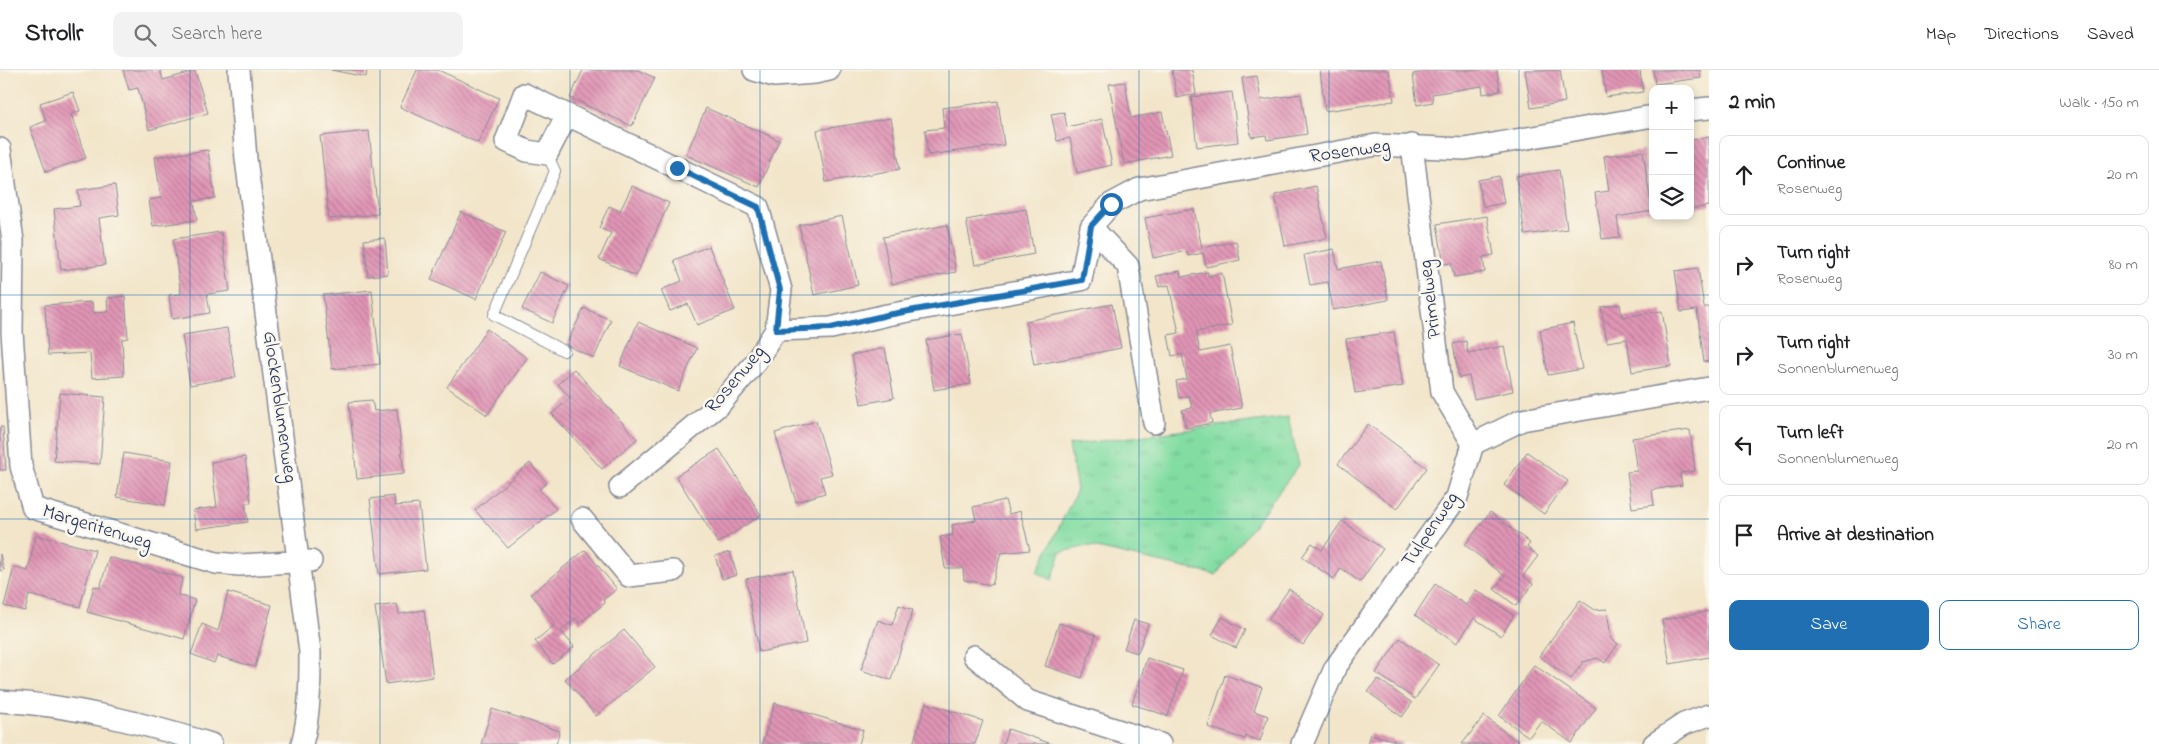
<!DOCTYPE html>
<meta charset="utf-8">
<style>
:root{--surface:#fff;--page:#f2f2f2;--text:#202124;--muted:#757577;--line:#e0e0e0;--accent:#1f6fb2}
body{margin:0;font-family:"Indie Flower",sans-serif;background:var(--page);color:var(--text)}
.controls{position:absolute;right:15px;top:15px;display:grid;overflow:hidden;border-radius:10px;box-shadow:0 2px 8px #0003}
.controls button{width:45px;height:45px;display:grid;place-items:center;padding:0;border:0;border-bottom:1px solid var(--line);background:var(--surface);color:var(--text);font:25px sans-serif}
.stop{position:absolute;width:15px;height:15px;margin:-11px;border:4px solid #1f6fb2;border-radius:50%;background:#fff}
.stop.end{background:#1f6fb2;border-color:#fff;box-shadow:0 1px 5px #0008}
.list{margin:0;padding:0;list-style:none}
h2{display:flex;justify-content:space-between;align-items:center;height:65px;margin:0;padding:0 20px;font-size:21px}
h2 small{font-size:16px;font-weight:400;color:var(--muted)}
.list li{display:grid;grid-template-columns:32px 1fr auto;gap:15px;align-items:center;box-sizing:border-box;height:80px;margin:0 10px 10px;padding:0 10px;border:1px solid var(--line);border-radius:10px}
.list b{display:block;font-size:19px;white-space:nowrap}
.list p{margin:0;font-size:16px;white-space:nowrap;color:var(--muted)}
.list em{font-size:16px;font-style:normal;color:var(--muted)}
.actions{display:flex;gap:10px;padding:15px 20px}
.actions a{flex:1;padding:11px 0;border:1px solid var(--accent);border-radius:10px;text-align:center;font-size:18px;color:var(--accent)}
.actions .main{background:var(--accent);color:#fff}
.icon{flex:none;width:28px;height:28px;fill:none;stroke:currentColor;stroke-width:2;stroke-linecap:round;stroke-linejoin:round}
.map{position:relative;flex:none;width:1709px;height:674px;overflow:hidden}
header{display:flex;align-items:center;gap:30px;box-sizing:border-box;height:70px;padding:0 25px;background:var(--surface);border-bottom:1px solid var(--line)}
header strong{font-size:24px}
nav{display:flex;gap:28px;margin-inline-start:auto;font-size:18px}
.search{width:350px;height:45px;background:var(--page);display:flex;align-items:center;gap:12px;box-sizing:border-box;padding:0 18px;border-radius:10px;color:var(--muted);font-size:19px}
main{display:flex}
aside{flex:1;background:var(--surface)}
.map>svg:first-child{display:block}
</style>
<header>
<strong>Strollr</strong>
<div class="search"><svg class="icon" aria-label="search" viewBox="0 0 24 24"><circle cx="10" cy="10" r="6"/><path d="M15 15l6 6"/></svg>Search here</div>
<nav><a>Map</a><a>Directions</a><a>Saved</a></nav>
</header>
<main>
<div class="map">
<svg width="1709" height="674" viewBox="0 0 1709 674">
<defs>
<pattern id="park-tufts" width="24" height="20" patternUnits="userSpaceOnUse" patternTransform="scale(1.25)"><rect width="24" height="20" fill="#83dda3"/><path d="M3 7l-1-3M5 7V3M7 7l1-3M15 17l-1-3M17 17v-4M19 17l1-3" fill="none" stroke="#71be8f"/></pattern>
<pattern id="building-back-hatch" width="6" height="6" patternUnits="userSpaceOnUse" patternTransform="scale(1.25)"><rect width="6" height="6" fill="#e195b5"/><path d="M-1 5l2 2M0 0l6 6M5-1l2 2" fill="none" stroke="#b67a96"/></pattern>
</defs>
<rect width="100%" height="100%" fill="#fbf7ec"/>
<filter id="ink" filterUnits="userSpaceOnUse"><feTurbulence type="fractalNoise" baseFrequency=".02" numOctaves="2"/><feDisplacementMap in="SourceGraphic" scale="10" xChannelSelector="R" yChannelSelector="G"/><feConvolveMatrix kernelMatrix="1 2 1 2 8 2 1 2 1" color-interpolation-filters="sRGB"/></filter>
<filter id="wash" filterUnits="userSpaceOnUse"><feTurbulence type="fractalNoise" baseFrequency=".0096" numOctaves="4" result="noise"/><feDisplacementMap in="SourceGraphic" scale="20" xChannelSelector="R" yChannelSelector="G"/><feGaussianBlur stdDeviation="1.12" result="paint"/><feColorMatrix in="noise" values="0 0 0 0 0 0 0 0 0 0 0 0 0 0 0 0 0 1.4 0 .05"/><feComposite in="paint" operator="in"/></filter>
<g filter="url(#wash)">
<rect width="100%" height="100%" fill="#f2e5c9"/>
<path fill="url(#park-tufts)" stroke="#4f8680" d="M1288,347L1299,395L1216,505L1088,476L1061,482L1052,510L1037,502L1077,420L1069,375Z"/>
<g id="blocks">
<path fill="url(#building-back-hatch)" d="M123,0H160L163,10L195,1L208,43L149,60L138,18L129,20Z
M331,0H367L366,7Z
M417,0H438L499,28L478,73L400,37Z
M583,0H638L655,8L632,56L570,28Z
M1172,0H1192L1196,24L1177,28Z
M1320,0H1389L1394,31L1325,41Z
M1420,0H1497L1500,21L1483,24L1482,16L1432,24L1433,32L1417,35L1413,4L1420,3Z
M1525,0H1560L1565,32L1531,38Z
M1602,0H1640L1643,22L1606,27Z
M1653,0H1700L1701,8L1655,14Z
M1257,6L1261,30L1301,24L1307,64L1267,70L1266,65L1251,67L1242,8Z
M1125,12L1131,48L1162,42L1171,85L1124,94L1109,14Z
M73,22L80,41L71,44L86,88L46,102L30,57L46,51L40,33Z
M1232,22L1238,72L1197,77L1191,27Z
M998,31L1004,75L928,85L925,60L944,58L942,38Z
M706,38L779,70L759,117L686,85Z
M1064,42L1067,57L1102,49L1112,95L1077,103L1070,68L1057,71L1051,44Z
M891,48L900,99L826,112L817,60Z
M369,61L378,144L329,149L320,66Z
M1709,67V136L1690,139V70Z
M208,80L215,128L194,131L197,150L153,156L149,130L161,128L155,87Z
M1643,81L1652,141L1617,147L1620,167L1602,169L1595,123L1609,121L1604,86Z
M1559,100L1567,159L1525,165L1516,106Z
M1499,106L1504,133L1483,137L1478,110Z
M115,115L119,145L99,148L105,195L61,200L54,139L80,136L78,120Z
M632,116L669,133L636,206L599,189L611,163L599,158L609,136L620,141Z
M1316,116L1327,168L1285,176L1275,125Z
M1026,139L1034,184L975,195L966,150Z
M1194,139L1202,178L1236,171L1240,190L1206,197L1203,183L1188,186L1187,181L1153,188L1145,148Z
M461,142L506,162L476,229L431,209Z
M842,146L858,215L814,225L799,155Z
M1487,146L1494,185L1483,187L1485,202L1454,207L1451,193L1444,194L1437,154Z
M947,155L956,202L892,214L883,167Z
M221,162L230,221L207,224L210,243L172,249L169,225L181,224L173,169Z
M385,168L388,204L368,206L364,170Z
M709,176L735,240L697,255L688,234L670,241L661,220L682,211L674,190Z
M1334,179L1338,199L1381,191L1388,230L1333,240L1328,212L1310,215L1304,185Z
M1698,198L1704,237H1709V291L1704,292L1697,240L1681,242L1675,201Z
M1180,201L1181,207L1208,202V206L1222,203L1232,255L1196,262L1200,282L1230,276L1242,338L1210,344L1212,353L1186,358L1182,340L1192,338L1189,326L1179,328L1176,311L1187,309L1182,284L1172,286L1168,265L1179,263L1169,215L1159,217L1156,206Z
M540,202L569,216L552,253L522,239Z
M372,220L380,294L332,299L323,225Z
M125,226L128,268L122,269L124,306L92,308L90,283L48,285L45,235L92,232L93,243L108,242L107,228Z
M1112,234L1121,278L1034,295L1026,251Z
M1620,234L1622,247L1662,241L1671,296L1632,302L1627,269L1607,272L1601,237Z
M584,238L611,250L594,288L566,275Z
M638,252L697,278L678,321L620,296Z
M1573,253L1582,299L1548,305L1540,260Z
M227,258L236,307L190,315L182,265Z
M487,259L527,288L487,345L447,317Z
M1394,262L1403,316L1355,323L1346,269Z
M962,264L971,314L934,320L926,270Z
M1466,271L1468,283L1504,276L1513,321L1474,329L1469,306L1459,308L1453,274Z
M885,278L894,328L861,334L852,285Z
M574,299L637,369L602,399L552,344L570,328L558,314Z
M60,323L105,327L100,394L54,391Z
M372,330L374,341L397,339L404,404L357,409L349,332Z
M816,351L832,404L820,407L825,423L796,432L775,363Z
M1368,354L1427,398L1397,439L1338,394Z
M0,357H3L6,400H0Z
M1690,360L1695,401L1680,403L1682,415L1652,420L1654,435L1632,438L1627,402L1637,401L1632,368Z
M719,379L761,445L718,473L676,406Z
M1527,382L1568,411L1544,444L1504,415Z
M124,383L172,391L165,435L117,427Z
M245,387L251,433H245L248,452L196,459L193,440L217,437L211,392Z
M530,393L547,413L539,419L556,439L508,478L475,440Z
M394,426L395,436L419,434L426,499L379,504L370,429Z
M1005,430L1009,444L1020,441L1030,480L1001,483L992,515L964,510L963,498H945L940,467L953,465L952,455L976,450L973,437Z
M1490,442L1530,473L1527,477L1538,486L1523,506L1533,514L1516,536L1494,519L1505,506L1465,475Z
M1342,451L1383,479L1360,512L1341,498L1334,509L1302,487L1312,473L1322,480Z
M36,465L95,480L80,537L29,525L25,541L4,536L14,497L28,501Z
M585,480L617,519L603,530L605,533L580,553L576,548L561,561L574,577L553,594L535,571L556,554L531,524Z
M730,482L737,505L722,509L715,486Z
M0,484L4,500L0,501Z
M109,487L183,508L178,525L195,530L184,569L87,542L94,516L100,518Z
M793,500L806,573L759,582L746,509Z
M1435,514L1466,535L1476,520L1514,545L1501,566L1474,548L1457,573L1415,545Z
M1289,519L1324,545L1303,575L1268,549Z
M228,522L272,535L255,597L217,586L214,593L191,584L202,554L218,561Z
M1580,530L1595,540L1607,539L1611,569L1618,574L1605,593L1598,588L1583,592L1571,609L1539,586Z
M397,534L399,544L424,540L433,607L386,614L375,537Z
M899,535L913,540L891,610L861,600L878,550L892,555Z
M1709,541V587L1670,594L1662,550Z
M1222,547L1245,560L1236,578L1212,565Z
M1134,550L1148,554L1138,583L1124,579Z
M1059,553L1096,565L1082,608L1045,596Z
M624,560L655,597L596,646L565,609Z
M1400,568L1439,595L1415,629L1376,603Z
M1147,588L1183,600L1168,646L1132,634Z
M1534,595L1596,638L1572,673L1541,651L1529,667L1499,646Z
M1225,605L1262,617L1254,641L1268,646L1260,671L1246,666L1245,669L1208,657Z
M1378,609L1412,633L1402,647L1368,622Z
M775,633L863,660L859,674H762Z
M926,633L983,651L975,674H913Z
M492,639L560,661L556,674H481Z
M1484,646L1521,674H1462Z
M1008,659L1052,674H1003Z
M1370,664L1403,673V674H1367Z"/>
</g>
</g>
<g filter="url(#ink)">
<use href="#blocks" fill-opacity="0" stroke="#868a94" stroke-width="1"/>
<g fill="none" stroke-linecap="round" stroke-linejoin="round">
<g stroke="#868a94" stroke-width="12">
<path id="lane" d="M547,84L555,101L494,245L564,281"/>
</g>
<g stroke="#868a94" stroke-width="24">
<path id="street" d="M239,0L246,89L310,582C310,614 310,644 302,674
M754,0L774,6L815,3L829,0
M1690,40L1709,38
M567,45L547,84L527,81L506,71L524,24L758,137L781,220L776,260
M1412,75L1442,322L1473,374
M0,79L13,171L12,262L21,396L33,438L216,493L240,495L311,491
M1091,157L1128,196L1154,353
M620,417L720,334L754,294L776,260L831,258L887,245L1081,210L1091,157L1111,134L1139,119L1376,75L1465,79L1653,46
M582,449L629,506L673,501
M974,586L1028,631L1160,674
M0,631C72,635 142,653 211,674
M1302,674L1335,598L1457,427L1473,374L1522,350L1709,318
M1654,674L1684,654L1709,645"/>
</g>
<use href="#lane" stroke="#fff" stroke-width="10"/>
<use href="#street" stroke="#fff" stroke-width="21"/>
</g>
</g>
<g fill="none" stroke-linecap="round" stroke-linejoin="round" filter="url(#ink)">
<path stroke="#1f6fb2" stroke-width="6" d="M677,98L758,137L780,220L776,260L831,258L887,245L1082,210L1091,156L1111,134"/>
</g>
<path fill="none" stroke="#1f6fb2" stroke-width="1" stroke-opacity="0.55" d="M190,0V674M380,0V674M570,0V674M760,0V674M949,0V674M1139,0V674M1329,0V674M1519,0V674M0,225H1709M0,449H1709"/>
<g text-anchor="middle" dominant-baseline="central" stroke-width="5" stroke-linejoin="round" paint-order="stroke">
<g font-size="20" fill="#1b2f5e" stroke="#fbf7ec">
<text transform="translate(1350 82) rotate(-8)">Rosenweg</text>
<text transform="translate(1431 229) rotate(-97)">Primelweg</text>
<text transform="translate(736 310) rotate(-50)">Rosenweg</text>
<text transform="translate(279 337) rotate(82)">Glockenblumenweg</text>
<text transform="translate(97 458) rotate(17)">Margeritenweg</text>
<text transform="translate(1431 460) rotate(-56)">Tulpenweg</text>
</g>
</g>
</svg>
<div class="controls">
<button>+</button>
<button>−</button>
<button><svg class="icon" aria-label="layers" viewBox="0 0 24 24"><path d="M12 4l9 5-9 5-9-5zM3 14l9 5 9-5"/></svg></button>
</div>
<div class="stop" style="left:1111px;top:134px"></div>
<div class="stop end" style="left:677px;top:98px"></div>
</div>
<aside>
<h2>2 min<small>Walk · 150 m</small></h2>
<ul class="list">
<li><svg class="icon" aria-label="ahead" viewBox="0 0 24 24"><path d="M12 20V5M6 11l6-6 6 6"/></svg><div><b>Continue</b><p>Rosenweg</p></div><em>20 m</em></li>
<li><svg class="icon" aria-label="right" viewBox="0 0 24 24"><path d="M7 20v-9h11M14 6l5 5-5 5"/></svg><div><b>Turn right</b><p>Rosenweg</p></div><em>80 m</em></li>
<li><svg class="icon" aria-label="right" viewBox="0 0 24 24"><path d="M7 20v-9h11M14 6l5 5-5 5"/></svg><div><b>Turn right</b><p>Sonnenblumenweg</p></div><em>30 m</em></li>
<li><svg class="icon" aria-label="left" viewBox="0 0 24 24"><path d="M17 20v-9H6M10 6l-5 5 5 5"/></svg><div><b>Turn left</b><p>Sonnenblumenweg</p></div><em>20 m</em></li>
<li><svg class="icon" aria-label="arrive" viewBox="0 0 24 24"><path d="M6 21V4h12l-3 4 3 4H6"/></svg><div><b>Arrive at destination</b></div></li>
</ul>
<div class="actions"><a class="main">Save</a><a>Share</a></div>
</aside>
</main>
